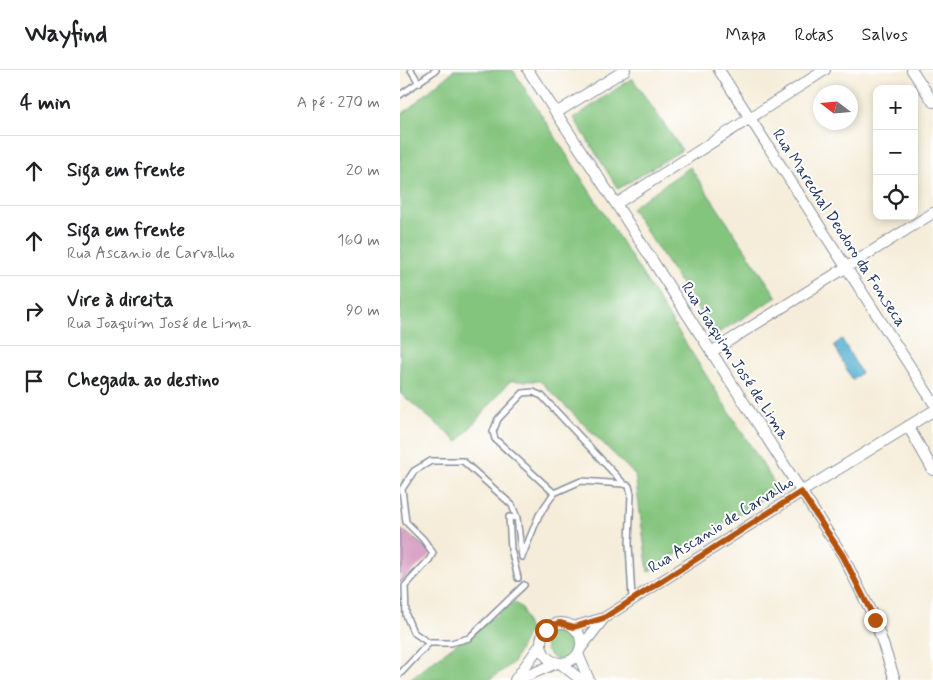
<!DOCTYPE html>
<html lang="pt">
<meta charset="utf-8">
<style>
:root{--surface:#fff;--page:#f6f6f6;--text:#202124;--muted:#757577;--line:#e0e0e0}
body{margin:0;font-family:Mynerve,sans-serif;background:var(--page);color:var(--text)}
.controls{position:absolute;right:15px;top:15px;display:grid;overflow:hidden;border-radius:10px;box-shadow:0 2px 8px #0003}
.controls button{width:45px;height:45px;display:grid;place-items:center;padding:0;border:0;border-bottom:1px solid var(--line);background:var(--surface);color:var(--text);font:25px sans-serif}
.compass{position:absolute;left:413px;top:15px;width:45px;height:45px;border-radius:50%;background:var(--surface);box-shadow:0 2px 8px #0003;rotate:286deg}
.stop{position:absolute;width:15px;height:15px;margin:-11px;border:4px solid #b45309;border-radius:50%;background:#fff}
.stop.end{background:#b45309;border-color:#fff;box-shadow:0 1px 5px #0008}
.list{margin:0;padding:0;list-style:none}
h2{display:flex;justify-content:space-between;align-items:center;height:65px;margin:0;padding:0 20px;font-size:21px}
h2 small{font-size:16px;font-weight:400;color:var(--muted)}
.list li{display:grid;grid-template-columns:32px 1fr auto;gap:15px;align-items:center;box-sizing:border-box;height:70px;padding:0 20px;border-top:1px solid var(--line)}
.list b{display:block;font-size:19px;white-space:nowrap}
.list p{margin:0;font-size:16px;white-space:nowrap;color:var(--muted)}
.list em{font-size:16px;font-style:normal;color:var(--muted)}
.icon{flex:none;width:28px;height:28px;fill:none;stroke:currentColor;stroke-width:2;stroke-linecap:round;stroke-linejoin:round}
.map{position:relative;flex:none;width:533px;height:610px;overflow:hidden}
header{display:flex;align-items:center;gap:30px;box-sizing:border-box;height:70px;padding:0 25px;background:var(--surface);border-bottom:1px solid var(--line)}
header strong{font-size:24px}
nav{display:flex;gap:28px;margin-inline-start:auto;font-size:18px}
main{display:flex}
aside{flex:1;background:var(--surface)}
.map>svg:first-child{display:block}
</style>
<header>
<strong>Wayfind</strong>
<nav><a>Mapa</a><a>Rotas</a><a>Salvos</a></nav>
</header>
<main>
<aside>
<h2>4 min<small>A pé · 270 m</small></h2>
<ul class="list">
<li><svg class="icon" aria-label="ahead" viewBox="0 0 24 24"><path d="M12 20V5M6 11l6-6 6 6"/></svg><div><b>Siga em frente</b></div><em>20 m</em></li>
<li><svg class="icon" aria-label="ahead" viewBox="0 0 24 24"><path d="M12 20V5M6 11l6-6 6 6"/></svg><div><b>Siga em frente</b><p>Rua Ascanio de Carvalho</p></div><em>160 m</em></li>
<li><svg class="icon" aria-label="right" viewBox="0 0 24 24"><path d="M7 20v-9h11M14 6l5 5-5 5"/></svg><div><b>Vire à direita</b><p>Rua Joaquim José de Lima</p></div><em>90 m</em></li>
<li><svg class="icon" aria-label="arrive" viewBox="0 0 24 24"><path d="M6 21V4h12l-3 4 3 4H6"/></svg><div><b>Chegada ao destino</b></div></li>
</ul>
</aside>
<div class="map">
<svg width="533" height="610" viewBox="0 0 533 610">
<rect width="100%" height="100%" fill="#fff"/>
<filter id="ink" filterUnits="userSpaceOnUse"><feTurbulence type="fractalNoise" baseFrequency=".02" numOctaves="2"/><feDisplacementMap in="SourceGraphic" scale="10" xChannelSelector="R" yChannelSelector="G"/><feConvolveMatrix kernelMatrix="1 2 1 2 8 2 1 2 1" color-interpolation-filters="sRGB"/></filter>
<filter id="wash" filterUnits="userSpaceOnUse"><feTurbulence type="fractalNoise" baseFrequency=".0096" numOctaves="4" result="noise"/><feDisplacementMap in="SourceGraphic" scale="20" xChannelSelector="R" yChannelSelector="G"/><feGaussianBlur stdDeviation="1.12" result="paint"/><feColorMatrix in="noise" values="0 0 0 0 0 0 0 0 0 0 0 0 0 0 0 0 0 1.4 0 .05"/><feComposite in="paint" operator="in"/></filter>
<g filter="url(#wash)">
<rect width="100%" height="100%" fill="#f5edd9"/>
<path fill="#84c57e" stroke="#507a6e" d="M54,0H113L378,419L248,502L235,405L140,311H110L58,372L0,323V46Z
M232,8L282,80L218,119L174,48Z
M290,97L377,227L315,265L231,138Z
M114,532L122,538L129,561L113,593L89,610H10L26,596Z
M145 574a16 16 0 1 1 32 0a16 16 0 1 1-32 0Z"/>
<path fill="#4fafce" stroke="#356f96" d="M442,269L461,303L452,310L434,275Z"/>
<g id="blocks">
<path fill="#daa4c6" d="M0,458L33,483L0,513Z"/>
</g>
</g>
<g filter="url(#ink)">
<use href="#blocks" fill-opacity="0" stroke="#888e9c" stroke-width="1"/>
<g fill="none" stroke-linecap="round" stroke-linejoin="round">
<g stroke="#888e9c" stroke-width="8">
<path id="service" d="M11,0L19,13
M0,25L36,0
M154,423L95,369L93,362L98,349L123,323L133,322L142,326L224,414
M117,448L109,447L111,479L118,508
M122,487L117,448L112,435L63,391H31L14,401L2,419L6,452L23,469L33,483L29,490L5,516L6,545L13,562L29,573H51L69,568L124,515
M122,487L139,445L154,423L181,411L224,414L229,416L231,424L229,474L232,529
M0,604L29,573"/>
</g>
<g stroke="#888e9c" stroke-width="12">
<path id="minor" d="M128,0L216,134L443,486L475,550L495,610
M319,0L533,332
M512,0L533,32
M156,43L225,0
M216,134L425,0
M311,282L533,143
M508,356L533,400
M141 573a20 20 0 1 1 40 0a20 20 0 1 1-40 0Z
M173,557L204,548L401,422L533,341
M180,579L204,548
M178,584L189,610
M160,593L181,610
M115,610L141,574
M117,610L157,593"/>
</g>
<use href="#service" stroke="#fff" stroke-width="5"/>
<use href="#minor" stroke="#fff" stroke-width="10"/>
</g>
</g>
<g fill="none" stroke-linecap="round" stroke-linejoin="round" filter="url(#ink)">
<path stroke="#b45309" stroke-width="6" d="M146,560L152,555L160,553L174,557L204,548L401,422L443,486L475,550"/>
</g>
<g text-anchor="middle" dominant-baseline="central" stroke-width="4" stroke-linejoin="round" paint-order="stroke">
<g font-size="16" fill="#1b2f5e" stroke="#fff">
<text transform="translate(439 158) rotate(57)">Rua Marechal Deodoro da Fonseca</text>
<text transform="translate(335 291) rotate(57)">Rua Joaquim José de Lima</text>
<text transform="translate(321 455) rotate(-32)">Rua Ascanio de Carvalho</text>
</g>
</g>
</svg>
<div class="controls">
<button>+</button>
<button>−</button>
<button><svg class="icon" aria-label="locate" viewBox="0 0 24 24"><circle cx="12" cy="12" r="6"/><path d="M12 2v4M12 18v4M2 12h4M18 12h4"/></svg></button>
</div>
<svg class="compass" viewBox="-18 -18 36 36"><path d="M0-13l5 13h-10z" fill="#e53935"/><path d="M0 13l5-13h-10z" fill="#757577"/></svg>
<div class="stop" style="left:146px;top:560px"></div>
<div class="stop end" style="left:475px;top:550px"></div>
</div>
</main>
